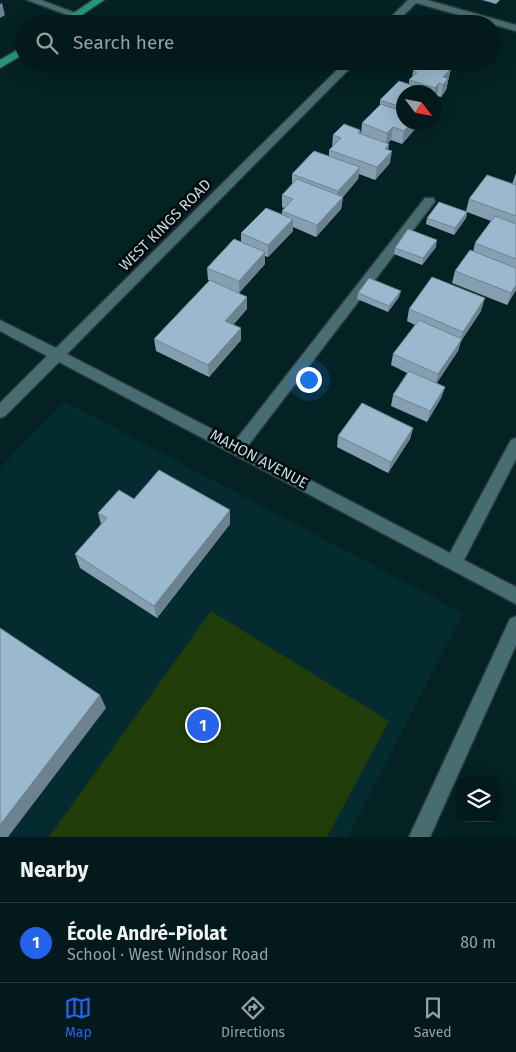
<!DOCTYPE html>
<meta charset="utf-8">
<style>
:root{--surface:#03191b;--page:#0d2224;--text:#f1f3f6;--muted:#97a0a3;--line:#24383a;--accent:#2563eb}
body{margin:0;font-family:"Fira Sans",sans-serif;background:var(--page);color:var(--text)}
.controls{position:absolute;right:15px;bottom:15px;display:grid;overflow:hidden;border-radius:10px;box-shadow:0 5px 20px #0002}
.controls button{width:45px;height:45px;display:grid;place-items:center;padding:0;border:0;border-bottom:1px solid var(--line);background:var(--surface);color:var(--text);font:25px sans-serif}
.compass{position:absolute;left:396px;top:85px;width:45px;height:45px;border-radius:50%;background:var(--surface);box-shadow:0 5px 20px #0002;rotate:122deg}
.you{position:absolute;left:308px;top:379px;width:18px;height:18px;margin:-12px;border:4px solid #fff;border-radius:50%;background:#1a73e8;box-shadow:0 0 0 8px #1a73e833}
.badge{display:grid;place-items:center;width:32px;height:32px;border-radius:50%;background:var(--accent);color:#fff;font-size:16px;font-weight:700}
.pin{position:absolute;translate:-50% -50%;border:2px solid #fff;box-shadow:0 1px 5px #0006}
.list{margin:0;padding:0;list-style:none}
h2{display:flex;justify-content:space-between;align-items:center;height:65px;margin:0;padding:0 20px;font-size:21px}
h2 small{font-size:16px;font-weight:400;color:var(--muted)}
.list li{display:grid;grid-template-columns:32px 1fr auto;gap:15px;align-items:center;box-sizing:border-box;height:80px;padding:0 20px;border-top:1px solid var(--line)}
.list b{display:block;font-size:19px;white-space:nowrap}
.list p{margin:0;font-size:16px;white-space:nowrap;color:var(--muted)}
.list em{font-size:16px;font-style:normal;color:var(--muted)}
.icon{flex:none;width:28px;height:28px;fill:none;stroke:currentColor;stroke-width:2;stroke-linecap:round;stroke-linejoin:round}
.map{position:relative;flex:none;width:516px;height:837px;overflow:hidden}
.search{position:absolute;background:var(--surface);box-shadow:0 5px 20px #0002;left:15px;right:15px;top:15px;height:55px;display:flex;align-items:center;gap:12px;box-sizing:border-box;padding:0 18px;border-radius:28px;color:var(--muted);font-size:19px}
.sheet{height:145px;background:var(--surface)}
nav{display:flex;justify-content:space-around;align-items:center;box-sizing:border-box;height:70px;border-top:1px solid var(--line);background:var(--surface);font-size:14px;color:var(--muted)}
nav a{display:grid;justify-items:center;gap:2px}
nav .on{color:var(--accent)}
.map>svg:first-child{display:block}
</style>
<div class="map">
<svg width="516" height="837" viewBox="0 0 516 837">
<rect width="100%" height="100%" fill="#042124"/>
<path fill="#042c30" d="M64,401L463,613L348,837H0V468Z"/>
<path fill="#203d0a" d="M211,611L389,721L327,837H49Z"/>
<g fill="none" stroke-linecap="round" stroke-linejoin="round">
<g stroke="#2b383a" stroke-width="3">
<path id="minor" d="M27,0H41L81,15L73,17Z
M408,0H427L516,25V31L416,3L395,24H384Z
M346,61H357L67,354L235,441L425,198H433L435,201L433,204L247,447L450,553L511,440L516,438V459L464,560L516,587V604L59,362L5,416L0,418V403L47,356L0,331V320L56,348Z
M516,616V645L430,837H409L510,619Z"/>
</g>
<g stroke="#2b383a" stroke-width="3">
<path id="major" d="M93,0H104L69,24H57Z
M24,46V54L0,68V60Z"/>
</g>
<use href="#minor" fill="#476d72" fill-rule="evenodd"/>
<use href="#major" fill="#279580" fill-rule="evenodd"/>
</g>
<path fill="#859fb1" d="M482,0H500L496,4Z
M420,61H457L451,68L446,90L441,97L437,96L434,99V92H404V122L415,129L402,144L391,140L387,143L390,163L375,180L359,174L358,179L343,197L341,209L316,237L293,227V231L268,257L265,256V264L239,293L247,309L233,325L241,328V340L209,377L156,351L154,339L210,281L208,280L207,268L241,242V233L282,214V211L284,208L282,207V195L292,185V174L329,156V150L332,148L333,135L360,130L361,134L362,123L380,105V100L409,84V80L412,78L413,71L419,64Z
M516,173V290L507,305L452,283L455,271L473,252L475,243L491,221L467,212L466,218L454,235L426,224L427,218L466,211L469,199L512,184Z
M436,247L422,265L394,254L395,248Z
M358,293L399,297L388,312L357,299Z
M409,309L481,311L461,341L458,351L436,383L445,387L441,398L427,422L391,406L393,395L407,373L391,365L393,354L415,325L407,321Z
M413,428L410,439L388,473L337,447L338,436Z
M134,499L230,510V524L157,618L80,568L75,554L101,524L98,513Z"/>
<path fill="#6c8290" d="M2,3L5,15L0,18V4Z
M448,61H457L444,75L446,63Z
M451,68L446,90L441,97L443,85V77Z
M439,83L437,96L434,99L435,88Z
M412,122H416L415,129L402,144L404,131Z
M393,127L391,140L386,145L387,133Z
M389,144L388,155L392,151L390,163L375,180L377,167L385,149Z
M360,167L358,179L343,197L341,209L316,237L317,225L337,203L338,191Z
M467,212L466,218L454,235L455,228Z
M293,219V231L268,257V245Z
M437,240L436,247L422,265L423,258Z
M265,252V264L239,293V281Z
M516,285V290L507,305L511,293Z
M401,291L399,297L388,312L389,306Z
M247,297V309L226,333L225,321Z
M485,298L481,311L461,341L458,351L435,386L438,374L460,341L463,332Z
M241,328V340L209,377L208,365Z
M445,387L441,398L427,422L430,411Z
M413,428L410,439L388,473L391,462Z
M230,510V524L157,618L154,606Z
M100,695L106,708L8,837H0V825Z"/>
<path fill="#9bb9ce" stroke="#6c8290" d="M447,16L472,24H439Z
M428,21L438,24H425Z
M422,61H431L451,68L443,77L448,78L443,85L439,83L435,88L409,80L417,72L413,71Z
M440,61H448L446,63Z
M399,81L424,89L421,92H404V108L380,100Z
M381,104L404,112V122H412L404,131L393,127L387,133L362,123Z
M344,124L360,130L358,133L389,144L385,149L392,151L377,167L329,150L341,138L333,135Z
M314,151L360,167L338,191L292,174Z
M487,175L516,185V216L469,199Z
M297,179L343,197L317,225L282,211L293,199L282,195Z
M439,202L467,212L455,228L427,218Z
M266,208L293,219L268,245L241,233Z
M495,216L516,224V259L475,243Z
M408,229L437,240L423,258L395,248Z
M234,239L265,252L239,281L207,268Z
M470,250L516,268V285L511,293L455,271Z
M432,277L485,298L463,332L409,309Z
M369,278L401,291L389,306L358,293Z
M210,280L247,297L225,321L241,328L208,365L154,339Z
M419,320L462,339L438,374L393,354Z
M409,371L445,387L430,411L393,395Z
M362,403L413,428L391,462L338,436Z
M159,470L230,510L154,606L75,554L107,518L98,513L119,490L134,499Z
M0,628L100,695L0,825Z"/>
<g text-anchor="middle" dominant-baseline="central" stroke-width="5" stroke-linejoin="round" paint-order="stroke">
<g font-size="15" fill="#c5d9db" stroke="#00090b">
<text transform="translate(165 225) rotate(-45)">WEST KINGS ROAD</text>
<text transform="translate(259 459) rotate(28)">MAHON AVENUE</text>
</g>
</g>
</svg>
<div class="controls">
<button><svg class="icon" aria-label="layers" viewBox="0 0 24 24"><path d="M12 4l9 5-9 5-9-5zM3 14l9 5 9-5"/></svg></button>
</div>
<svg class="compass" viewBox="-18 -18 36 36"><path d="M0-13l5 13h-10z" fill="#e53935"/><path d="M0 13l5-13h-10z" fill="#97a0a3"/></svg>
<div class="you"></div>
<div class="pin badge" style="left:203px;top:725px">1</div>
<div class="search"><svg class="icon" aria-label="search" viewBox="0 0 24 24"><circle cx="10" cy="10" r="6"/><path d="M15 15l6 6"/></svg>Search here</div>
</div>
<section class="sheet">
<h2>Nearby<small></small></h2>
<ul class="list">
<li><span class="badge">1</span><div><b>École André-Piolat</b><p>School · West Windsor Road</p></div><em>80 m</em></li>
</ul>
</section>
<nav>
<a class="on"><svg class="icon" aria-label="map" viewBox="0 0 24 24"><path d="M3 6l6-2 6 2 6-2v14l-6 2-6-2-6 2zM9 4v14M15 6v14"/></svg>Map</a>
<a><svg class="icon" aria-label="directions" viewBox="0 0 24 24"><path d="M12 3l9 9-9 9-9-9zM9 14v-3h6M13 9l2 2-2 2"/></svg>Directions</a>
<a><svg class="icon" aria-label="saved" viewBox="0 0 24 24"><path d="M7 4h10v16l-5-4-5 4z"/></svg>Saved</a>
</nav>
